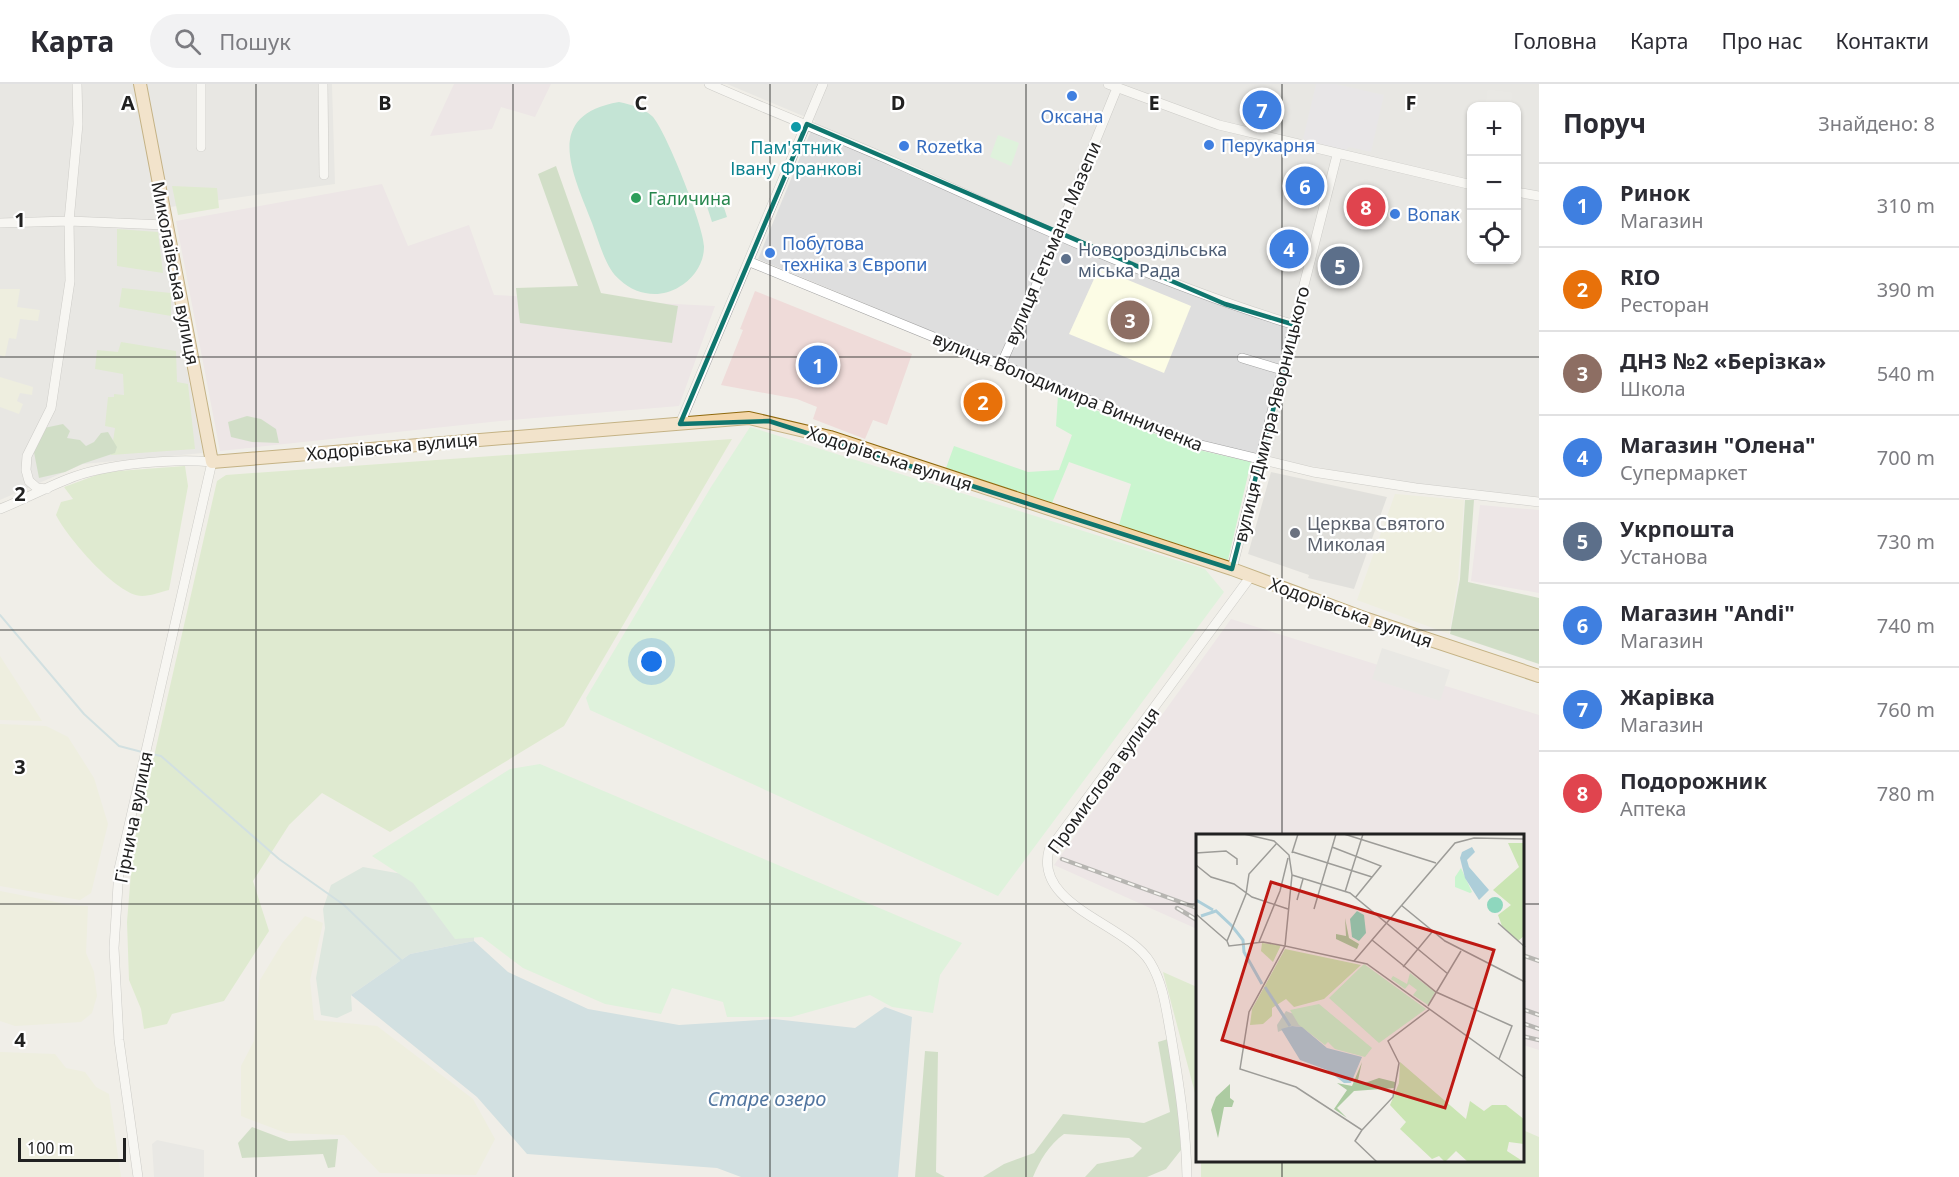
<!DOCTYPE html>
<html lang="uk">
<meta charset="utf-8">
<style>
:root{--surface:#fff;--page:#f2f2f3;--text:#2b2b33;--muted:#7c7c81;--line:#e1e1e2;--accent:#be1913}
body{margin:0;font-family:"Noto Sans",sans-serif;background:var(--page);color:var(--text)}
.controls{position:absolute;right:18px;top:18px;display:grid;overflow:hidden;border-radius:12px;box-shadow:0 2px 4px #0004}
.controls button{width:54px;height:54px;display:grid;place-items:center;padding:0;border:0;border-bottom:2px solid var(--line);background:var(--surface);color:var(--text);font:30px sans-serif}
.scale{position:absolute;left:18px;bottom:15px;width:108px;box-sizing:border-box;padding-left:6px;border:3px solid #212121;border-top:0;font-size:16px;line-height:21px;white-space:nowrap;color:#212121;-webkit-text-stroke:4px #fff;paint-order:stroke}
.you{position:absolute;left:652px;top:578px;width:21px;height:21px;margin:-15px;border:4px solid #fff;border-radius:50%;background:#1a73e8;box-shadow:0 0 0 9px #1a73e833}
.badge{display:grid;place-items:center;width:39px;height:39px;border-radius:50%;background:var(--accent);color:#fff;font-size:20px;font-weight:700}
.pin{position:absolute;translate:-50% -50%;border:3px solid #fff;box-shadow:0 2px 6px #0006}
.list{margin:0;padding:0;list-style:none}
h2{display:flex;justify-content:space-between;align-items:center;height:78px;margin:0;padding:0 24px;font-size:26px}
h2 small{font-size:20px;font-weight:400;color:var(--muted)}
.list li{display:grid;grid-template-columns:39px 1fr auto;gap:18px;align-items:center;box-sizing:border-box;height:84px;padding:0 24px;border-top:2px solid var(--line)}
.list b{display:block;font-size:22px;white-space:nowrap}
.list p{margin:0;font-size:20px;white-space:nowrap;color:var(--muted)}
.list em{font-size:20px;font-style:normal;color:var(--muted)}
.icon{flex:none;width:33px;height:33px;fill:none;stroke:currentColor;stroke-width:2;stroke-linecap:round;stroke-linejoin:round}
.map{position:relative;flex:none;width:1539px;height:1093px;overflow:hidden}
header{display:flex;align-items:center;gap:36px;box-sizing:border-box;height:84px;padding:0 30px;background:var(--surface);border-bottom:2px solid var(--line)}
header strong{font-size:28px}
nav{display:flex;gap:33px;margin-inline-start:auto;font-size:21px}
.search{width:420px;height:54px;background:var(--page);display:flex;align-items:center;gap:15px;box-sizing:border-box;padding:0 21px;border-radius:33px;color:var(--muted);font-size:22px}
main{display:flex}
aside{flex:1;background:var(--surface)}
.map>svg:first-child{display:block}
</style>
<header>
<strong>Карта</strong>
<div class="search"><svg class="icon" aria-label="search" viewBox="0 0 24 24"><circle cx="10" cy="10" r="6"/><path d="M15 15l6 6"/></svg>Пошук</div>
<nav><a>Головна</a><a>Карта</a><a>Про нас</a><a>Контакти</a></nav>
</header>
<main>
<div class="map">
<svg width="1539" height="1093" viewBox="0 0 1539 1093">
<rect width="100%" height="100%" fill="#f0eee8"/>
<path fill="#dedede" fill-rule="evenodd" d="M0,0H332L335,100L156,125L203,369L83,380L0,416Z
M727,0H1539V413L1416,401L1260,373L1194,356L758,175L815,37ZM1472,22H1516V176H1472Z"/>
<path fill="#efdbd9" d="M755,207L912,270L887,341L873,336L865,355L813,335L817,323L797,315L721,301L743,246L740,245Z"/>
<path fill="#e8dbe5" d="M454,0H551L535,33L501,23L492,45L430,52Z
M382,100L408,162L469,141L494,211L715,222L679,322L500,337L220,367L176,137Z
M1480,421L1539,426V509L1471,497Z
M1231,535L1539,631V966L1523,961L1522,751H1197V845L1054,781Z"/>
<path fill="#fcfce5" d="M1099,184L1191,222L1164,289L1069,250Z"/>
<path fill="#cfcfcf" d="M1271,388L1387,413L1354,505L1308,494L1309,491L1248,470Z"/>
<path fill="#eaedd5" d="M0,205H20L17,223L40,226L38,237L20,235L16,255L9,254L5,273L0,271Z
M0,293L33,303L32,311L20,309L17,317L23,320L19,330L0,323Z
M1395,410L1464,416L1458,495L1449,550L1357,516Z
M0,572L42,637L0,636Z
M0,640L46,642L68,653L94,694L108,740L91,809L80,816L0,802Z
M0,807L71,821L88,822L86,869L94,888L97,912L92,929L81,938L15,942L0,937Z
M305,832L323,839L310,896L314,936L377,942L473,1015L495,1055L476,1091L380,1089L344,1051L286,1049L241,1032V982L254,957L260,896L283,858Z
M0,968L55,970L66,984L85,988L96,1003L109,1010L121,1093H0Z"/>
<path fill="#cae5b3" d="M172,102L217,104L219,124L178,131Z
M117,145L158,148L163,189L117,182Z
M122,204L171,209V232L119,223Z
M121,258L176,267L177,298L188,300L195,365L111,371L115,344L105,342L108,313H114V310L124,311L123,290L95,285L97,266L118,268Z
M732,355L564,642L390,748L322,709L289,741L253,797L269,847L224,917L172,930L167,940L144,945L141,925L129,896L127,838L133,764L217,397L226,391Z
M185,382L188,402L169,506C161,508 150,512 142,512C117,512 66,452 56,431L61,418L73,415L64,403L105,388Z
M1163,888L1197,903V1017L1195,1009Z
M1523,1046L1539,1053V1093H1201V1077L1522,1076Z"/>
<path fill="#accba1" d="M556,82L601,209L678,222L672,259L520,239L516,204L578,202L538,90Z
M247,332L261,335L276,345L279,359L252,358L231,353L228,338Z
M63,340L70,347L67,354L80,356L86,362L94,358L101,349L108,348L117,363L115,369L82,380L65,388L39,394L31,353L44,344Z
M1465,416H1474L1468,498L1539,514V580L1450,550L1460,495Z
M1168,955L1179,1024L1181,1066L1166,1085L1147,1093H1085L1097,1080L1133,1073L1142,1064L1129,1054L1064,1050C1049,1061 1040,1076 1033,1093H983L1004,1080L1034,1069L1063,1030L1144,1039L1170,1028L1158,958Z
M925,967L938,968L936,1088L945,1093H915Z
M252,1043L289,1057L338,1055L335,1083L328,1084L323,1070L242,1074L238,1059Z"/>
<path fill="#c6ddd3" d="M363,783L419,793L474,852V857L410,870L351,911L352,927L337,934L321,931L316,894L325,844L323,825L331,801Z"/>
<path fill="#caf5cf" d="M998,51L1019,59L1011,82L990,73Z
M1058,311L1190,364L1251,378L1228,476L1119,441L1131,400L1069,378L1052,419L946,384L954,362L1028,388L1059,386L1072,351L1056,342Z
M750,343L1205,485L1224,508L998,812L590,626L586,614L711,403Z
M540,680L962,859L940,891L933,929L892,923L870,911L791,933H727L723,918L672,904L661,930L605,920L523,884L482,853L455,855L413,799L372,772L510,685Z"/>
<path fill="#8ed7be" d="M619,18C632,21 642,23 652,32C665,44 705,145 704,163C704,180 693,195 679,203C660,215 636,211 620,196C605,184 599,157 592,139C573,90 542,31 619,18Z
M719,108L727,133L712,138L704,113Z"/>
<path fill="#e1e1e1" d="M1488,6L1512,9L1510,22H1486Z
M1382,564L1450,586L1440,617L1372,595Z
M157,1056L204,1066V1093H154L152,1060Z"/>
<path fill="#dddce6" d="M1316,0H1336L1384,11L1371,68L1349,63L1345,67L1303,55Z"/>
<path fill="#adced9" d="M474,857L508,888L588,925L679,941L774,935L855,944L885,923L912,933L898,1093H741L717,1084L527,1070L477,1013L351,911L410,870Z"/>
<g fill="none" stroke-linecap="round" stroke-linejoin="round">
<path stroke="#adced9" stroke-width="2" d="M0,531L84,630L119,662L142,668
M147,669L161,672L279,775L344,821L401,876"/>
<g stroke="#a2a2a2" stroke-width="10">
<path id="minor" d="M201,0V63
M323,0L324,91
M709,0C770,27 832,51 894,78C1025,137 1157,199 1295,241
M1108,0L1219,41L1472,101
M1516,108L1539,112
M0,139L69,137L165,141
M750,178L1193,359L1313,388L1416,404L1539,418
M1242,274L1282,286
M1001,281L1043,186L1117,4
M680,340L823,0
M47,405L37,404L29,397L26,386L27,372L51,324L70,197L69,137L78,40L77,0
M0,425C23,416 45,404 68,395C104,380 174,374 212,378L119,785L114,864L119,956L138,1093
M1232,485L1337,71
M1187,1093C1186,1045 1179,999 1171,952C1166,926 1164,901 1150,878C1127,840 1034,822 1049,766L1251,492"/>
</g>
<g stroke="#8f690e" stroke-width="14">
<path id="major" d="M140,0L212,378L749,334L830,353L1232,485L1367,535L1539,592"/>
</g>
<use href="#minor" stroke="#fff" stroke-width="9"/>
<use href="#major" stroke="#f4d6a9" stroke-width="12"/>
<g stroke="#6f6f6f" stroke-width="4.5">
<path id="rail" d="M1062,775L1197,824
M1177,824L1197,836
M1522,871L1539,877
M1522,925L1539,931
M1522,939L1539,945
M1522,952L1539,956"/>
</g>
<use href="#rail" stroke="#fff" stroke-width="2" stroke-dasharray="7" stroke-linecap="butt"/>
</g>
<path d="M0 0H1539V1093H0ZM807,40L1225,220L1295,241L1232,485L769,337L680,340Z" fill="#f0eee8" fill-opacity=".55" fill-rule="evenodd"/>
<path fill="none" stroke="#0f766e" stroke-width="4.5" stroke-linejoin="round" d="M807,40L1225,220L1295,241L1232,485L769,337L680,340Z"/>
<path fill="none" stroke="#212121" stroke-width="1.5" stroke-opacity="0.55" d="M256,0V1093M513,0V1093M770,0V1093M1026,0V1093M1282,0V751M0,273H1539M0,546H1539M0,820H1197M1522,820H1539M1282,1076V1093"/>
<g fill="#3f7fe0" stroke="#fff" stroke-width="2">
<circle cx="1072" cy="12" r="6"/>
<circle cx="1209" cy="61" r="6"/>
<circle cx="904" cy="62" r="6"/>
<circle cx="1395" cy="130" r="6"/>
<circle cx="770" cy="169" r="6"/>
</g>
<circle fill="#0f9aa8" stroke="#fff" stroke-width="2" cx="796" cy="43" r="6"/>
<circle fill="#2e9e5b" stroke="#fff" stroke-width="2" cx="636" cy="114" r="6"/>
<circle fill="#5c6f8a" stroke="#fff" stroke-width="2" cx="1066" cy="175" r="6"/>
<circle fill="#6b7280" stroke="#fff" stroke-width="2" cx="1295" cy="449" r="6"/>
<g text-anchor="middle" dominant-baseline="central" stroke-width="4.5" stroke-linejoin="round" paint-order="stroke">
<g font-size="18" fill="#366cbe" stroke="#fff" text-anchor="start">
<text x="1072" y="32" text-anchor="middle">Оксана</text>
<text x="1221" y="61">Перукарня</text>
<text x="916" y="62">Rozetka</text>
<text x="1407" y="130">Вопак</text>
<text x="782" y="159">Побутова<tspan x="782" dy="21">техніка з Європи</tspan></text>
</g>
<g font-size="18" fill="#0d838f" stroke="#fff">
<text x="796" y="63">Пам'ятник<tspan x="796" dy="21">Івану Франкові</tspan></text>
</g>
<g font-size="18" fill="#27864d" stroke="#fff" text-anchor="start">
<text x="648" y="114">Галичина</text>
</g>
<g font-size="18" fill="#212121" stroke="#fff">
<text transform="translate(1052 159) rotate(-67)">вулиця Гетьмана Мазепи</text>
<text transform="translate(176 189) rotate(79)">Миколаївська вулиця</text>
<text transform="translate(1068 307) rotate(22)">вулиця Володимира Винниченка</text>
<text transform="translate(1271 330) rotate(-76)">вулиця Дмитра Яворницького</text>
<text transform="translate(392 362) rotate(-5)">Ходорівська вулиця</text>
<text transform="translate(890 374) rotate(18)">Ходорівська вулиця</text>
<text transform="translate(1351 528) rotate(20)">Ходорівська вулиця</text>
<text transform="translate(1103 696) rotate(-54)">Промислова вулиця</text>
<text transform="translate(133 733) rotate(-79)">Гірнича вулиця</text>
</g>
<g font-size="18" fill="#4e5e75" stroke="#fff" text-anchor="start">
<text x="1078" y="165">Новороздільська<tspan x="1078" dy="21">міська Рада</tspan></text>
</g>
<g font-size="18" fill="#5b616d" stroke="#fff" text-anchor="start">
<text x="1307" y="439">Церква Святого<tspan x="1307" dy="21">Миколая</tspan></text>
</g>
<g font-size="20" font-style="italic" fill="#5276a0" stroke="#fff">
<text x="767" y="1014">Старе озеро</text>
</g>
</g>
<g transform="translate(1196 750)">
<rect width="328" height="328" fill="#f0eee8"/>
<path d="M312,9H328L329,101L322,107L306,92L302,81L315,71L297,56L323,33ZM66,109L85,111L77,128L65,117ZM89,115L165,131L128,165L98,173L90,165L76,174V182L67,190L54,191L56,175ZM204,228L270,285L274,267L288,277L296,271H310L329,286L328,310L313,308L311,317L328,328H272L260,317L249,328L243,322L236,325L204,295L210,288L194,271L203,249Z" fill="#cae5b3"/>
<path d="M149,84L153,104L163,110L161,115L140,105V100L150,102ZM166,228L162,246L166,250L183,244L199,248V254L158,257L141,274L151,284L138,275L151,256L141,249L156,252ZM34,250V264L38,267L36,273H28L22,304L15,276L20,263Z" fill="#accba1"/>
<path d="M90,177L100,181L106,193L96,192L82,198L81,191Z" fill="#c6ddd3"/>
<path d="M265,34L276,58L274,59L259,53V43ZM168,130L230,175L183,209L133,164ZM214,139L239,158L232,171L217,161L221,156L213,150L209,155L195,145L197,142L211,150ZM123,170L176,214L169,223L139,215L132,208L129,211L103,191L94,176Z" fill="#caf5cf"/>
<path d="M291 71a8 8 0 1 1 16 0a8 8 0 1 1-16 0ZM161,77L168,81L170,99L163,107L156,103L154,85Z" fill="#8ed7be"/>
<path d="M276,13L279,18L271,26L273,33L293,56L283,66L269,44L264,24L266,18ZM96,192L106,193L131,214L166,223L155,249H148L131,236L104,226L85,195Z" fill="#adced9"/>
<path fill="none" stroke="#adced9" stroke-width="3" d="M0,66L17,76M5,82L20,77L36,92L47,106L48,118L66,150M69,153L94,192"/>
<path fill="none" stroke="#9d9c98" stroke-width="1.5" d="M48,0L78,7L93,21L96,41L89,112L171,130L329,244M148,0L240,29M81,9L53,40L50,60L31,107L33,112L67,108L89,112L53,178L44,235L100,253L166,296L159,307L181,328M136,13L185,32L159,64M97,18L176,43M0,19L30,17L41,25V31M96,19L102,0M0,31L15,43L38,50L56,63L92,75M96,41L154,59L252,140M149,58L167,0M101,66L107,45M205,71L249,107L329,148M118,75L140,0M0,80L31,107M302,89L329,113M176,106L240,158L316,192L303,225M63,108L84,57L92,24M158,127L259,9L278,4L329,5M207,133L236,98M232,172L265,117M166,296L197,263L203,229L192,207L234,175"/>
<path fill="#be1913" fill-opacity="0.15" stroke="#be1913" stroke-width="3" d="M75,48L298,116L249,274L26,206Z"/>
<rect width="328" height="328" fill="none" stroke="#212121" stroke-width="3"/>
</g>
<g font-size="20" text-anchor="middle" font-weight="bold" fill="#212121" stroke="#fff" stroke-width="4.5" stroke-linejoin="round" paint-order="stroke">
<text x="128" y="26">A</text>
<text x="385" y="26">B</text>
<text x="641" y="26">C</text>
<text x="898" y="26">D</text>
<text x="1154" y="26">E</text>
<text x="1411" y="26">F</text>
<text x="20" y="143">1</text>
<text x="20" y="417">2</text>
<text x="20" y="690">3</text>
<text x="20" y="963">4</text>
</g>
</svg>
<div class="controls">
<button>+</button>
<button>−</button>
<button><svg class="icon" aria-label="locate" viewBox="0 0 24 24"><circle cx="12" cy="12" r="6"/><path d="M12 2v4M12 18v4M2 12h4M18 12h4"/></svg></button>
</div>
<div class="scale">100 m</div>
<div class="you"></div>
<div class="pin badge" style="left:818px;top:281px;background:#3f7fe0">1</div>
<div class="pin badge" style="left:983px;top:318px;background:#e8710a">2</div>
<div class="pin badge" style="left:1130px;top:236px;background:#8d6e63">3</div>
<div class="pin badge" style="left:1289px;top:165px;background:#3f7fe0">4</div>
<div class="pin badge" style="left:1340px;top:182px;background:#5c6f8a">5</div>
<div class="pin badge" style="left:1305px;top:102px;background:#3f7fe0">6</div>
<div class="pin badge" style="left:1262px;top:26px;background:#3f7fe0">7</div>
<div class="pin badge" style="left:1366px;top:123px;background:#e0444e">8</div>
</div>
<aside>
<h2>Поруч<small>Знайдено: 8</small></h2>
<ul class="list">
<li><span class="badge" style="background:#3f7fe0">1</span><div><b>Ринок</b><p>Магазин</p></div><em>310 m</em></li>
<li><span class="badge" style="background:#e8710a">2</span><div><b>RIO</b><p>Ресторан</p></div><em>390 m</em></li>
<li><span class="badge" style="background:#8d6e63">3</span><div><b>ДНЗ №2 «Берізка»</b><p>Школа</p></div><em>540 m</em></li>
<li><span class="badge" style="background:#3f7fe0">4</span><div><b>Магазин &quot;Олена&quot;</b><p>Супермаркет</p></div><em>700 m</em></li>
<li><span class="badge" style="background:#5c6f8a">5</span><div><b>Укрпошта</b><p>Установа</p></div><em>730 m</em></li>
<li><span class="badge" style="background:#3f7fe0">6</span><div><b>Магазин &quot;Andi&quot;</b><p>Магазин</p></div><em>740 m</em></li>
<li><span class="badge" style="background:#3f7fe0">7</span><div><b>Жарівка</b><p>Магазин</p></div><em>760 m</em></li>
<li><span class="badge" style="background:#e0444e">8</span><div><b>Подорожник</b><p>Аптека</p></div><em>780 m</em></li>
</ul>
</aside>
</main>
